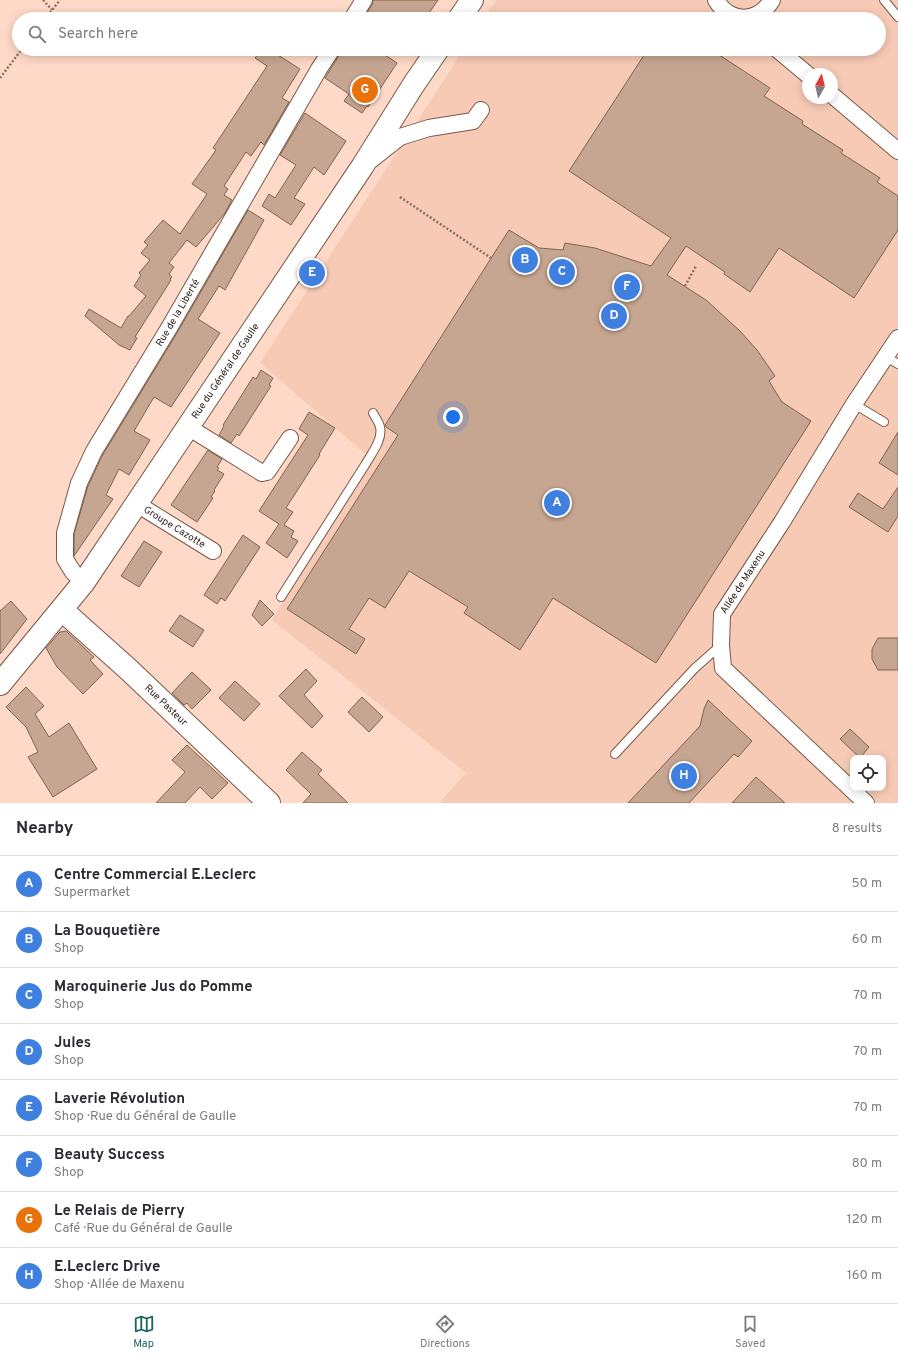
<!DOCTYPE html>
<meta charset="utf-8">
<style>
:root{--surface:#fff;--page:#f7f7f7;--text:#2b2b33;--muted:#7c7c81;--line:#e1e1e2;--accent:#1b665e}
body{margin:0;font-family:Overpass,sans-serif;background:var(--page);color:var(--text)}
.controls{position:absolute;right:12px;bottom:12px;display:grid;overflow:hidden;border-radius:8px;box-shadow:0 2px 10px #0003}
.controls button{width:36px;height:36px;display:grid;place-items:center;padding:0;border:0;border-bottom:1px solid var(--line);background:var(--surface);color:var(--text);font:20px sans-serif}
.compass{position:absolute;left:802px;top:68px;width:36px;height:36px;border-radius:50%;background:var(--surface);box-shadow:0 2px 10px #0003;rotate:8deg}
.you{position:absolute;left:453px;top:417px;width:14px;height:14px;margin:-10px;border:3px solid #fff;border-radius:50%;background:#1a73e8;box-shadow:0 0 0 6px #1a73e833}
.badge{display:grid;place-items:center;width:26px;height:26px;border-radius:50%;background:var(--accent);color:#fff;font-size:13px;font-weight:700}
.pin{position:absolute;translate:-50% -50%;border:2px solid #fff;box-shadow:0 1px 4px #0006}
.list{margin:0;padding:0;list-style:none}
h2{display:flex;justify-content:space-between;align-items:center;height:52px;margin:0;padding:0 16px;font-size:17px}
h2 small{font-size:13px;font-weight:400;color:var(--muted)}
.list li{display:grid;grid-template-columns:26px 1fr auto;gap:12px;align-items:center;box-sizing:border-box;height:56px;padding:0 16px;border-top:1px solid var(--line)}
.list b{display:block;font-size:15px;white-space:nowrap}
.list p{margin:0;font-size:13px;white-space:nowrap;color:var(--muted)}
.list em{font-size:13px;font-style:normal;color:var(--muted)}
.icon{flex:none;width:22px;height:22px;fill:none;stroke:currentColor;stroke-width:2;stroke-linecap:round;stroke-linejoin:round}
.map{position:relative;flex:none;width:898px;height:803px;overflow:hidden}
.search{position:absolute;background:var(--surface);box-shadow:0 2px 10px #0003;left:12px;right:12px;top:12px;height:44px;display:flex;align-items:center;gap:10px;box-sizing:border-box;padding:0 14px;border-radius:22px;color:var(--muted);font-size:15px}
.sheet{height:500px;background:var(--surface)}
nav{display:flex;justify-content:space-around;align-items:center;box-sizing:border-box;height:56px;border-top:1px solid var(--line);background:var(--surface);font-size:11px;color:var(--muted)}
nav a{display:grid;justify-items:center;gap:2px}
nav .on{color:var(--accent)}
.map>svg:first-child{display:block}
</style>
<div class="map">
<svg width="898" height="803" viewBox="0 0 898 803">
<rect width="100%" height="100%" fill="#ffd9c7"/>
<path fill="#f7cab6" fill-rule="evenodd" d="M496,0H898V803H439L466,773L272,620L370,458L260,363L464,49H879V19H483ZM808,74H832V98H808ZM853,758H883V788H853Z"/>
<path fill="#c6a690" stroke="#80634f" d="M373,0H438L425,19H363L372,5Z
M262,49H282L278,55L300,69L282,98L289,102L264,145L261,142L251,156L246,152L224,186L228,189L224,195L232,200L225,213L196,247L187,240L169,263L174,267L169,274L172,277L170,279L171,280L135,337L137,338L130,350L119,345L85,316L89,309L121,328L128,316H129L146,296L134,286L141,275L139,273L150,260L141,253L148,245L144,242L163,220L180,234L207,194L192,184L216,150L213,148L267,66L255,58Z
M341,49H376L397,63L368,107L367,106L362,113L344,101L349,94L325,78L340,54Z
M648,49H710L770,88L764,96L803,121L802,124L843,150L841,153L880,178L877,182L898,196V230L854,298L779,248L750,292L724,274L725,272L686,246L667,275L706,300L740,331L757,350L775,376L769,381L782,402L811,421L656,663L553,598L520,650L464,613L468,607L409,571L385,608L369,598L349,629L365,639L356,654L287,609L398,435L386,427L385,425L509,230L539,248L563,250L565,243L595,248L651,266L671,238L569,171Z
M305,113L346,141L324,175L314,167L294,198L305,204L291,225L262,206L269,194L275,198L296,165L280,155Z
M248,210L264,220L225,290L219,286L198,319L220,333L171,407L154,397L134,431L150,440L129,475L119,469L106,495L113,499L74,556V534L88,486L102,456L177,333Z
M261,370L273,378L269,385L271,386L239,436L237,434L231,443L219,435L224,426L223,425L253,377L256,379Z
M309,412L335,428L319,454L320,455L286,508L293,512L284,525L294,531L291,537L298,541L287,558L266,543L279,524L259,511L308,435L299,429Z
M898,432V475L879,463Z
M208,450L222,459L217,467L219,468L217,470L224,474L214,490L215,491L211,497L213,498L197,522L171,505Z
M898,487V516L888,532L849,507L858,493L883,509Z
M243,535L260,547L225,601L221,598L217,604L204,595Z
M144,541L162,552L139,587L121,576Z
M260,600L274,614L262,626L252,615Z
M11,601L27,619L0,654V611Z
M180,615L204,630L193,647L169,631Z
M66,631L94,657L90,660L103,674L83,694L57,667L46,648L60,632Z
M878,638H898V670H878L872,659V649Z
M306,669L317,681L304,695L323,716L312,728L279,696Z
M192,672L211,690L192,709L187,703L184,705L172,693Z
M235,681L260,704L244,721L219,698Z
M26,687L44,706L35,714L49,737L69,723L97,769L53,797L28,757L38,752L26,727L6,707Z
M362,697L383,717L369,732L348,712Z
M708,700L752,741L738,757L734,754L689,803H628L700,726L704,709Z
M850,729L869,747L860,758L840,739Z
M187,745L228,783L212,799L200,787L185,803H156L185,772L172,760Z
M302,752L322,770L318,774L348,803H303L311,794L286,770Z
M756,777L785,803H732Z"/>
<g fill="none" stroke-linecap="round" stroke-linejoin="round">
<g stroke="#785849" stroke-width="10">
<path id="lane" d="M884,0L898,17
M886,357L898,364
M854,404L884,422
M281,597L365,465C371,454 383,440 380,427C379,422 375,417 373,413
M615,754L695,668L721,645"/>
</g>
<g stroke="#785849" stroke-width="18">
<g id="street">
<path d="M716,0C730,24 758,23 772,0"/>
<path d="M352,19L364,0"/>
<path d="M777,49L808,75"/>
<path d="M832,95L898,151"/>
<path d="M371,160L400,137L429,128L473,121L481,110"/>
<path d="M188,427L262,473L267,472L290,438"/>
<path id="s1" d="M137,504L213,551"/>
<path id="s2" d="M84,582L73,572L65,559V533L79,483L94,451L169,328L319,69L332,49"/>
<path id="s3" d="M866,803L723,668L721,645L722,614L782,522L854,404L898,338"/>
</g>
</g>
<g stroke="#785849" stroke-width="24">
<g id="secondary">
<path d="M459,19L472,0"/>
<path id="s4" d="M62,610L128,669L269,803"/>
<path id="s5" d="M0,684L84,582L362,167L414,84L438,49"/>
</g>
</g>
<path stroke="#897165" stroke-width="2.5" stroke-dasharray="2 2" stroke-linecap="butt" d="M43,0L52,10
M45,19L60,0
M0,78L22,49
M400,197L491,258
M685,286L696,266"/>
<use href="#lane" stroke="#fff" stroke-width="8"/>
<use href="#street" stroke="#fff" stroke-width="16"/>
<use href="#secondary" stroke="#fff" stroke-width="22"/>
</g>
<g text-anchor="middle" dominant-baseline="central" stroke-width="4" stroke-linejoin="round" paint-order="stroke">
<g font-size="10" fill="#281b14" stroke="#fbece4">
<text stroke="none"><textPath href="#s2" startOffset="305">Rue de la Liberté</textPath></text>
<text stroke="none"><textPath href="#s5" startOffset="386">Rue du Général de Gaulle</textPath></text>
<text stroke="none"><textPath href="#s1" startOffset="44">Groupe Cazotte</textPath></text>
<text stroke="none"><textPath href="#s3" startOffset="289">Allée de Maxenu</textPath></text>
<text stroke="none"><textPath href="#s4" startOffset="141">Rue Pasteur</textPath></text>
</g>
</g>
</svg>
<div class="controls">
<button><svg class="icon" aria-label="locate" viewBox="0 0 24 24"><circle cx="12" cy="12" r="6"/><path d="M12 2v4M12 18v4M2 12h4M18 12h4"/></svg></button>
</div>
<svg class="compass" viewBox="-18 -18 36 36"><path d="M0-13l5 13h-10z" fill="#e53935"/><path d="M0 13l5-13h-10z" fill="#7c7c81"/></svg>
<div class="you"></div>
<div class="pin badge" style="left:557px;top:503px;background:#3f7fe0">A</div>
<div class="pin badge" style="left:525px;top:260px;background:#3f7fe0">B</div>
<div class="pin badge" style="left:562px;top:272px;background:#3f7fe0">C</div>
<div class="pin badge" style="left:614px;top:316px;background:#3f7fe0">D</div>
<div class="pin badge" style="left:312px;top:273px;background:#3f7fe0">E</div>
<div class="pin badge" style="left:627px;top:287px;background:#3f7fe0">F</div>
<div class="pin badge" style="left:365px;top:90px;background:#e8710a">G</div>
<div class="pin badge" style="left:684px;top:776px;background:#3f7fe0">H</div>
<div class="search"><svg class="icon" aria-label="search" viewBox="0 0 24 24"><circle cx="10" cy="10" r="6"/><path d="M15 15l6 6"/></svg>Search here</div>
</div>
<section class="sheet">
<h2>Nearby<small>8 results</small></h2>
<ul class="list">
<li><span class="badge" style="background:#3f7fe0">A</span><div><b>Centre Commercial E.Leclerc</b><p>Supermarket</p></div><em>50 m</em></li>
<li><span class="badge" style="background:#3f7fe0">B</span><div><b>La Bouquetière</b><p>Shop</p></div><em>60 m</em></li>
<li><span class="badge" style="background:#3f7fe0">C</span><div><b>Maroquinerie Jus do Pomme</b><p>Shop</p></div><em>70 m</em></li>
<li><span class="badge" style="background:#3f7fe0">D</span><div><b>Jules</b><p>Shop</p></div><em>70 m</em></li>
<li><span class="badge" style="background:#3f7fe0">E</span><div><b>Laverie Révolution</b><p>Shop · Rue du Général de Gaulle</p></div><em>70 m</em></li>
<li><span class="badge" style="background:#3f7fe0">F</span><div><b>Beauty Success</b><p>Shop</p></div><em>80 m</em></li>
<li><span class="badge" style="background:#e8710a">G</span><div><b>Le Relais de Pierry</b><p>Café · Rue du Général de Gaulle</p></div><em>120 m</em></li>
<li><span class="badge" style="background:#3f7fe0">H</span><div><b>E.Leclerc Drive</b><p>Shop · Allée de Maxenu</p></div><em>160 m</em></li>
</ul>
</section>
<nav>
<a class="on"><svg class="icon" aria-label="map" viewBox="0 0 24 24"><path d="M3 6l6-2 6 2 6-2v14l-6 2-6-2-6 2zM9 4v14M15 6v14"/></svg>Map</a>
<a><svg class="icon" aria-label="directions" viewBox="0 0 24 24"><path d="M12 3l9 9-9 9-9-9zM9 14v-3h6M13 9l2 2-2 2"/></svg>Directions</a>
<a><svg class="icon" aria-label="saved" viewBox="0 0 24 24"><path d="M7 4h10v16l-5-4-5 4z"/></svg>Saved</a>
</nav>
